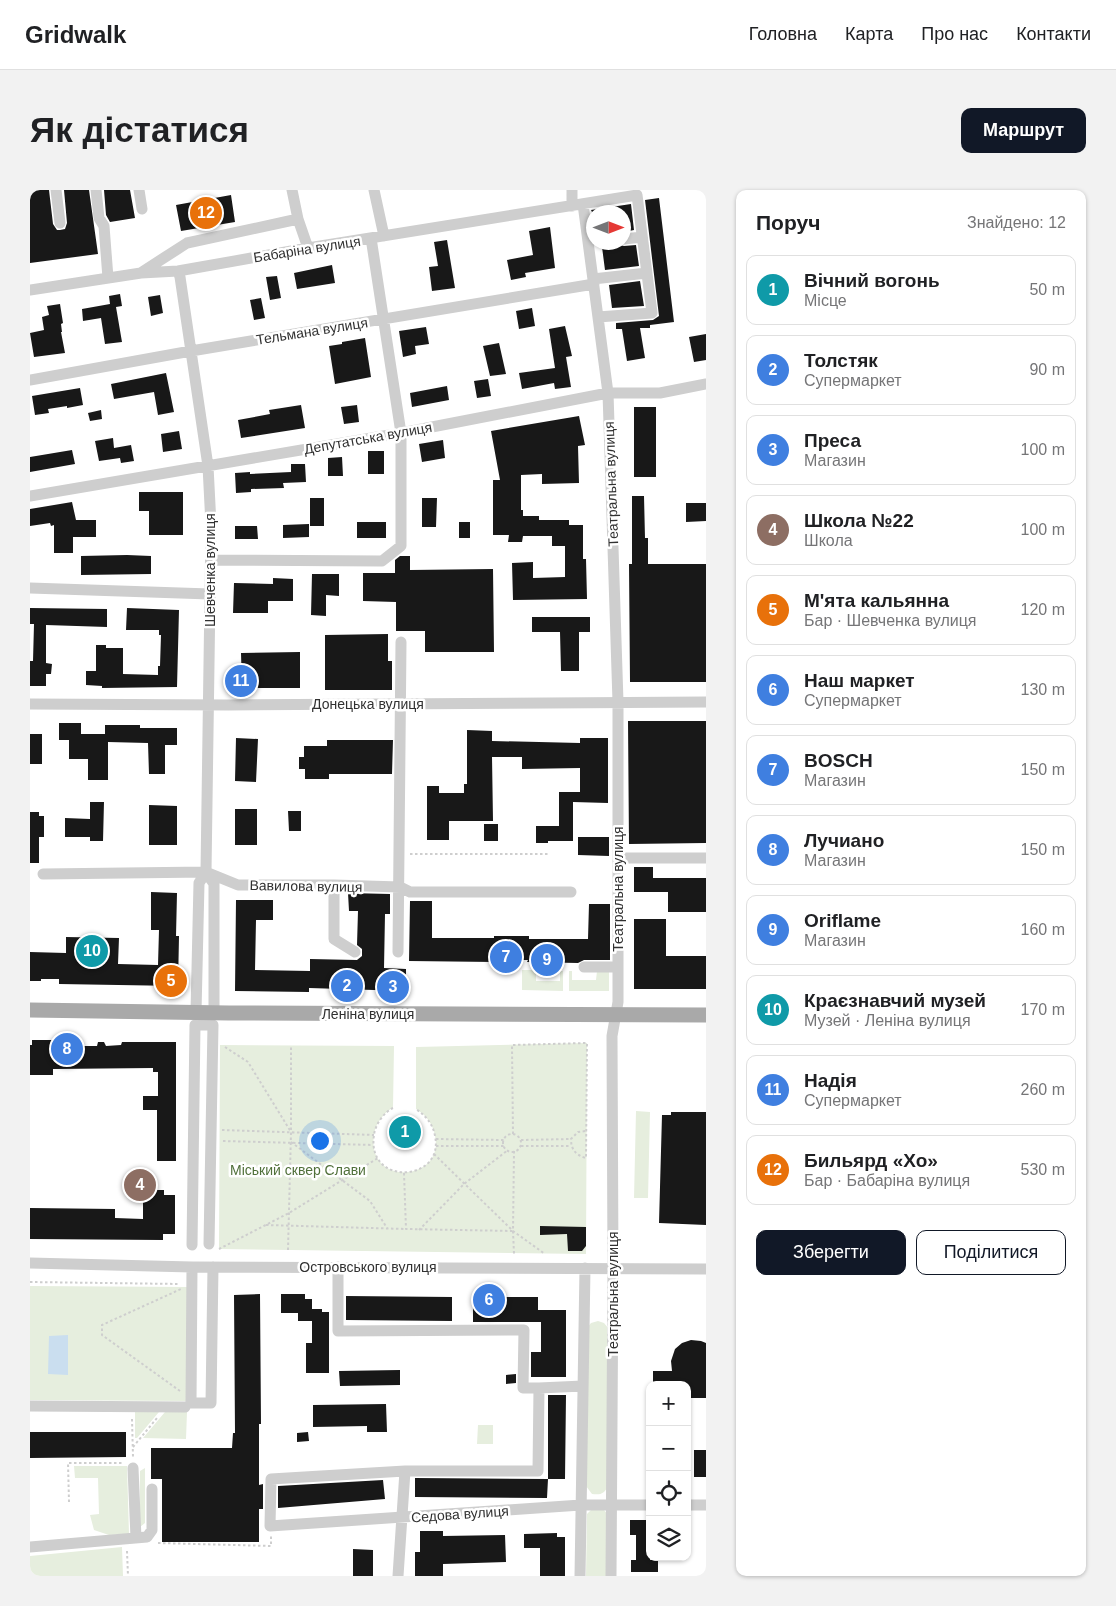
<!DOCTYPE html>
<html lang="uk">
<meta charset="utf-8">
<style>
:root{--surface:#fff;--page:#f2f2f2;--text:#202124;--muted:#757577;--line:#e0e0e0;--accent:#111827}
body{margin:0;font-family:Arial,sans-serif;background:var(--page);color:var(--text)}
.controls{position:absolute;right:15px;bottom:15px;display:grid;overflow:hidden;border-radius:10px;box-shadow:0 1px 4px #0004}
.controls button{width:45px;height:45px;display:grid;place-items:center;padding:0;border:0;border-bottom:1px solid var(--line);background:var(--surface);color:var(--text);font:25px sans-serif}
.compass{position:absolute;left:556px;top:15px;width:45px;height:45px;border-radius:50%;background:var(--surface);box-shadow:0 1px 4px #0004;rotate:90deg}
.you{position:absolute;left:289px;top:950px;width:18px;height:18px;margin:-12px;border:4px solid #fff;border-radius:50%;background:#1a73e8;box-shadow:0 0 0 8px #1a73e833}
.badge{display:grid;place-items:center;width:32px;height:32px;border-radius:50%;background:var(--accent);color:#fff;font-size:16px;font-weight:700}
.pin{position:absolute;translate:-50% -50%;border:2px solid #fff;box-shadow:0 1px 5px #0006}
.list{margin:0;padding:0;list-style:none}
h2{display:flex;justify-content:space-between;align-items:center;height:65px;margin:0;padding:0 20px;font-size:21px}
h2 small{font-size:16px;font-weight:400;color:var(--muted)}
.list li{display:grid;grid-template-columns:32px 1fr auto;gap:15px;align-items:center;box-sizing:border-box;height:70px;margin:0 10px 10px;padding:0 10px;border:1px solid var(--line);border-radius:10px}
.list b{display:block;font-size:19px;white-space:nowrap}
.list p{margin:0;font-size:16px;white-space:nowrap;color:var(--muted)}
.list em{font-size:16px;font-style:normal;color:var(--muted)}
.actions{display:flex;gap:10px;padding:15px 20px}
.actions a{flex:1;padding:11px 0;border:1px solid var(--accent);border-radius:10px;text-align:center;font-size:18px;color:var(--accent)}
.actions .main{background:var(--accent);color:#fff}
.icon{flex:none;width:28px;height:28px;fill:none;stroke:currentColor;stroke-width:2;stroke-linecap:round;stroke-linejoin:round}
.map{position:relative;flex:none;width:676px;height:1386px;overflow:hidden;border-radius:10px}
header{display:flex;align-items:center;gap:30px;box-sizing:border-box;height:70px;padding:0 25px;background:var(--surface);border-bottom:1px solid var(--line)}
header strong{font-size:24px}
nav{display:flex;gap:28px;margin-inline-start:auto;font-size:18px}
.intro{display:flex;align-items:center;justify-content:space-between;box-sizing:border-box;height:120px;padding:0 30px}
h1{margin:0;font-size:35px}
.button{padding:12px 22px;border-radius:10px;background:var(--accent);color:#fff;font-size:18px;font-weight:700}
main{display:flex;gap:30px;padding:0 30px}
aside{flex:1;background:var(--surface);border-radius:10px;box-shadow:0 1px 4px #0004}
.map>svg:first-child{display:block}
</style>
<header>
<strong>Gridwalk</strong>
<nav><a>Головна</a><a>Карта</a><a>Про нас</a><a>Контакти</a></nav>
</header>
<div class="intro"><h1>Як дістатися</h1><a class="button">Маршрут</a></div>
<main>
<div class="map">
<svg width="676" height="1386" viewBox="0 0 676 1386">
<rect width="100%" height="100%" fill="#fff"/>
<path fill="#e6eede" d="M492,780H506V791H530V781H533V801L492,800Z
M539,781H542V790H566L567,781H579V801H539Z
M557,853L556,1064L189,1059L190,855L364,856L363,918C354,922 345,934 344,945C336,997 415,992 405,946C403,934 396,925 386,919V857Z
M606,921L620,922L618,1008H604Z
M0,1096L160,1097L159,1211L0,1210Z
M568,1131L574,1133L579,1139L578,1296C574,1304 571,1305 562,1304L556,1296L557,1138L561,1133Z
M105,1222H129L107,1248H105Z
M135,1222H157L156,1249L113,1248Z
M448,1235H463V1254H447Z
M44,1276H97L99,1344L79,1345L64,1340L60,1325L69,1324L68,1288H45Z
M115,1278V1333L110,1337V1281Z
M561,1320H574L578,1325L577,1386H556L557,1324Z
M92,1357L93,1386H0V1366Z"/>
<path fill="#cadeef" d="M38,1145V1185L18,1184L19,1146Z"/>
<path fill="#181818" d="M0,0H19L23,34L27,40H30L35,39L37,33L34,0H59L68,64L0,73Z
M74,0H100L105,28L80,32L76,25Z
M201,5L205,32L151,41L146,15Z
M629,8L644,132L620,135V138H610L615,168L597,171L592,139H586V133L623,130L629,126L615,10Z
M601,14L604,40L594,42V22H562L561,20Z
M520,37L525,78L495,83L496,87L481,90L477,70L503,65L499,41Z
M417,50L425,98L402,101L399,77L408,76L404,52Z
M589,55L594,56L606,55L609,76L575,80L572,57Z
M302,75L305,93L267,99L264,83Z
M247,86L251,108L240,110L236,87Z
M610,91L614,116L582,118L579,95Z
M90,104L92,116L86,117L92,152L75,154L71,128L53,131L52,119L80,114L79,106Z
M130,105L133,123L121,126L118,107Z
M231,108L235,128L224,130L220,110Z
M30,114L33,133L31,134L32,142H31L35,163L4,167L0,143L14,140L12,127L19,125L17,116Z
M502,118L505,136L489,139L486,121Z
M535,136L542,166L536,167L541,197L525,199L524,193L492,199L489,183L525,178L519,139Z
M396,137L399,154L385,156L386,164L373,167L369,141Z
M676,144V170L664,172L659,147Z
M335,148L341,187L305,194L299,156L312,154V152Z
M469,153L476,184L460,186L453,156Z
M136,183L144,222L128,225L124,202L84,209L81,194Z
M458,189L461,206L447,208L444,191Z
M417,196L419,210L382,217L380,203Z
M50,198L53,215L37,218V216L18,219L19,223L5,225L2,206Z
M271,215L275,238L211,248L208,230L240,224L239,220Z
M327,215L329,232L314,234L311,217Z
M604,217H626V287H604Z
M71,220L72,229L60,231L58,223Z
M549,226L555,255L548,256L549,293L512,294V284L491,285V320H493V326H509V330H539V335H553V369H556L557,409L483,410L482,373L503,372V388L535,387V356H522V346H493L492,352H478L479,345H463V290H470L461,241Z
M149,241L152,259L133,262L131,244Z
M83,248L84,258L101,255L104,271L91,273L90,268L69,271L65,251Z
M413,250L415,268L392,272L389,254Z
M42,260L45,274L0,282V267Z
M338,261H354V284H338Z
M312,267L313,286H298V268Z
M261,274H275L276,292L253,293L254,298L221,299V302L206,303L205,283L220,282V284L261,282Z
M109,302H153V345H119V321H109Z
M602,306H614L615,348H618V374H676V492H600L599,374H602Z
M280,308H294V336H280Z
M392,308H407L406,337H392Z
M42,312L46,330H66V347H43V363H24V335L21,336L20,333L0,336V319Z
M656,313H676V331L656,332Z
M327,332H356V348H327Z
M429,332H440V348H429Z
M279,334V347L253,348V335Z
M205,336H227L228,349H205Z
M97,365L121,366V384L51,385V366Z
M370,366H380V380L463,379L464,462H395V441H366V412L333,411V383H365V370Z
M282,384H309V406L296,405V426L281,425Z
M243,388L263,389V411H238V423H203L204,393L243,394Z
M0,418L77,419V437L16,435V473L22,474L21,484H16V496H0V471H3L4,434H0Z
M97,418L149,420L147,497L72,498V496L56,495V481H66V455H76V458H93V484L128,485V476H130L131,445H129V440H96Z
M502,427H560V442H549V481H531L530,442H502Z
M358,444V471H362V500H295V445Z
M270,462V498H212L211,463Z
M598,531H676V653L599,654Z
M29,533H51V544H75V535H110V538H147V555H135V584H119L118,553L78,552V590H58V569H39V550H29Z
M437,540L462,541V551L550,553V548H578V613L543,612V651H518V653H506V636H529V602H550V578L492,579V567H462L463,631H419V650H397V596H409V603H434V594H437Z
M0,544H12V574H0Z
M206,548L228,549L226,592L205,591Z
M297,550H363L362,584H299V589H275V579H269V567H274V556H297Z
M60,612H74L73,651H60V647H35V628L60,629Z
M119,615L147,616V655H119Z
M205,619H227V655H205Z
M258,621H271V641H259Z
M0,622H9V626H14V647H9V673H0Z
M454,634H468V651H454Z
M548,647H579V666L548,665Z
M604,677H623V688H676V722H638V702H604Z
M121,702L147,703L146,746H149L148,796L29,794V789H11V791H0V762L36,763V747L89,748L88,774L128,775L129,740H121Z
M318,703L360,704V724H355L354,778L376,779V801L279,798V802L205,801L206,710H243V730H226L225,780L280,781V769L327,770L332,766V759L327,755L328,721H319Z
M380,711H402V748H464V746H499V749H558L559,714H580V770H554L548,773L497,772L498,770H464V772L379,771Z
M604,729H636V766H676V799H604Z
M2,850H32V852H50L51,856H67L68,852H74L76,856L91,855L92,852H146V971H127V920H113V906H128V882H123V878L23,879V885H0V855H2Z
M641,922H676V1035L629,1033L632,925H641Z
M113,1000H134V1005H145V1044H133V1050L0,1049V1018L85,1019V1028L113,1029Z
M510,1036L556,1037V1056L552,1061H538L537,1044L510,1045Z
M230,1104L231,1234H229V1295L233,1294V1319H229V1352H132V1289H121V1258H202L203,1243H205L204,1105Z
M251,1104H275V1109H282V1119H292V1122H299V1183H276V1153H282V1131H268V1123H251Z
M316,1106L422,1107V1131L316,1130Z
M443,1107H508V1120H536V1187H501V1162H511V1132H443Z
M661,1150L671,1151L676,1153V1208H657V1195H623V1181H642L641,1171L645,1159L652,1153Z
M370,1180V1195L310,1196L309,1181Z
M486,1184V1193L476,1194V1185Z
M518,1205H536L535,1289H518Z
M356,1214L357,1242H337V1236L283,1237V1215Z
M0,1242H96V1267L0,1268Z
M278,1242L279,1251L267,1252V1243Z
M664,1260H676V1287H664Z
M385,1288L518,1289L517,1308L385,1307Z
M353,1290L355,1309L248,1318V1296Z
M600,1330H620V1370H628V1382H601V1370H606V1345H600Z
M390,1341H413V1346L475,1345L476,1372L413,1374V1386H385V1362H390Z
M527,1343V1347H535V1386H510V1358H494V1344Z
M323,1359L343,1360V1386H323Z"/>
<g fill="none" stroke-linecap="round" stroke-linejoin="round">
<path stroke="#cecece" stroke-width="2" stroke-dasharray="2.5 2.5" stroke-linecap="butt" d="M380,664H519
M195,857L218,872L261,942
M363,918C354,922 345,935 344,945C336,997 415,992 405,946C403,934 396,926 386,919
M192,940L344,945
M483,944L482,855L557,853L556,968C546,965 541,960 541,949L548,942L556,941
M473 953a9 9 0 1 1 18 0a9 9 0 1 1-18 0Z
M406,949L474,950
M491,950L541,949
M193,951L343,955
M261,952L340,1011L357,1038
M406,956H474
M491,956H541
M484,961L483,1041L484,1064
M404,964L483,1041L515,1064
M374,983L376,1039L483,1041
M236,1035L376,1039
M389,1040L434,994L478,960
M189,1059L259,1023L348,968
M258,1060L261,942V856
M0,1092L150,1094
M150,1201L72,1145V1135L151,1099
M102,1229L103,1267
M103,1257L127,1228
M39,1312L38,1273H93
M128,1353L241,1356V1346
M97,1361L98,1386"/>
<path stroke="#cecece" stroke-width="11" d="M26,0L30,33
M66,0L69,28L74,36L78,88
M109,0L112,19
M262,0L268,29L278,58
M344,0L354,46
M542,0V16
M553,14L578,203L588,512V812L582,846L583,1078L581,1386
M594,49L612,47
M148,81L150,87L178,276L181,335L176,682L169,693L166,822
M112,82L157,53L268,29
M563,89L617,83
M0,100L111,83L148,81L278,58L607,5L622,123L568,127
M0,190L161,161L564,94
M0,306L371,243L578,203H630L676,194
M181,370L352,371L371,356V243L341,48
M0,398L180,404
M0,514L199,515L676,512
M588,668H676
M176,682L184,694V823
M13,684L176,682L208,695H304L370,697L380,702H541
M304,695V749L325,762
M368,762L371,452
M554,777H588
M162,1055L165,835H183L179,1054
M0,1073L162,1077L676,1079
M162,1077L161,1213H181L183,1077
M308,1077V1141L494,1140L493,1198H509
M0,1216L155,1217
M103,1278L106,1348
M375,1281L241,1289L240,1336L551,1315H620
M657,1315H676
M0,1357L117,1347L122,1340V1299
M368,1386L375,1281H508L509,1198L553,1196
M550,1386L555,1078"/>
<path stroke="#a9a9a9" stroke-width="15" d="M0,820L199,823L676,825"/>
</g>
<g text-anchor="middle" dominant-baseline="central" stroke-width="5" stroke-linejoin="round" paint-order="stroke">
<g font-size="14" fill="#313131" stroke="#fff">
<text transform="translate(277 59) rotate(-9)">Бабаріна вулиця</text>
<text transform="translate(282 141) rotate(-9)">Тельмана вулиця</text>
<text transform="translate(338 248) rotate(-10)">Депутатська вулиця</text>
<text transform="translate(581 294) rotate(-92)">Театральна вулиця</text>
<text transform="translate(180 380) rotate(-90)">Шевченка вулиця</text>
<text x="338" y="514">Донецька вулиця</text>
<text transform="translate(276 696) rotate(1)">Вавилова вулиця</text>
<text transform="translate(588 699) rotate(-90)">Театральна вулиця</text>
<text x="338" y="824">Леніна вулиця</text>
<text x="338" y="1077">Островського вулиця</text>
<text transform="translate(583 1104) rotate(-90)">Театральна вулиця</text>
<text transform="translate(430 1324) rotate(-4)">Седова вулиця</text>
</g>
<g font-size="14" fill="#50703a" stroke="#fff">
<text x="268" y="980">Міський сквер Слави</text>
</g>
</g>
</svg>
<div class="controls">
<button>+</button>
<button>−</button>
<button><svg class="icon" aria-label="locate" viewBox="0 0 24 24"><circle cx="12" cy="12" r="6"/><path d="M12 2v4M12 18v4M2 12h4M18 12h4"/></svg></button>
<button><svg class="icon" aria-label="layers" viewBox="0 0 24 24"><path d="M12 4l9 5-9 5-9-5zM3 14l9 5 9-5"/></svg></button>
</div>
<svg class="compass" viewBox="-18 -18 36 36"><path d="M0-13l5 13h-10z" fill="#e53935"/><path d="M0 13l5-13h-10z" fill="#757577"/></svg>
<div class="you"></div>
<div class="pin badge" style="left:375px;top:942px;background:#0f9aa8">1</div>
<div class="pin badge" style="left:317px;top:796px;background:#3f7fe0">2</div>
<div class="pin badge" style="left:363px;top:797px;background:#3f7fe0">3</div>
<div class="pin badge" style="left:110px;top:995px;background:#8d6e63">4</div>
<div class="pin badge" style="left:141px;top:791px;background:#e8710a">5</div>
<div class="pin badge" style="left:459px;top:1110px;background:#3f7fe0">6</div>
<div class="pin badge" style="left:476px;top:767px;background:#3f7fe0">7</div>
<div class="pin badge" style="left:37px;top:859px;background:#3f7fe0">8</div>
<div class="pin badge" style="left:517px;top:770px;background:#3f7fe0">9</div>
<div class="pin badge" style="left:62px;top:761px;background:#0f9aa8">10</div>
<div class="pin badge" style="left:211px;top:491px;background:#3f7fe0">11</div>
<div class="pin badge" style="left:176px;top:23px;background:#e8710a">12</div>
</div>
<aside>
<h2>Поруч<small>Знайдено: 12</small></h2>
<ul class="list">
<li><span class="badge" style="background:#0f9aa8">1</span><div><b>Вічний вогонь</b><p>Місце</p></div><em>50 m</em></li>
<li><span class="badge" style="background:#3f7fe0">2</span><div><b>Толстяк</b><p>Супермаркет</p></div><em>90 m</em></li>
<li><span class="badge" style="background:#3f7fe0">3</span><div><b>Преса</b><p>Магазин</p></div><em>100 m</em></li>
<li><span class="badge" style="background:#8d6e63">4</span><div><b>Школа №22</b><p>Школа</p></div><em>100 m</em></li>
<li><span class="badge" style="background:#e8710a">5</span><div><b>М'ята кальянна</b><p>Бар · Шевченка вулиця</p></div><em>120 m</em></li>
<li><span class="badge" style="background:#3f7fe0">6</span><div><b>Наш маркет</b><p>Супермаркет</p></div><em>130 m</em></li>
<li><span class="badge" style="background:#3f7fe0">7</span><div><b>BOSCH</b><p>Магазин</p></div><em>150 m</em></li>
<li><span class="badge" style="background:#3f7fe0">8</span><div><b>Лучиано</b><p>Магазин</p></div><em>150 m</em></li>
<li><span class="badge" style="background:#3f7fe0">9</span><div><b>Oriflame</b><p>Магазин</p></div><em>160 m</em></li>
<li><span class="badge" style="background:#0f9aa8">10</span><div><b>Краєзнавчий музей</b><p>Музей · Леніна вулиця</p></div><em>170 m</em></li>
<li><span class="badge" style="background:#3f7fe0">11</span><div><b>Надія</b><p>Супермаркет</p></div><em>260 m</em></li>
<li><span class="badge" style="background:#e8710a">12</span><div><b>Бильярд «Хо»</b><p>Бар · Бабаріна вулиця</p></div><em>530 m</em></li>
</ul>
<div class="actions"><a class="main">Зберегти</a><a>Поділитися</a></div>
</aside>
</main>
